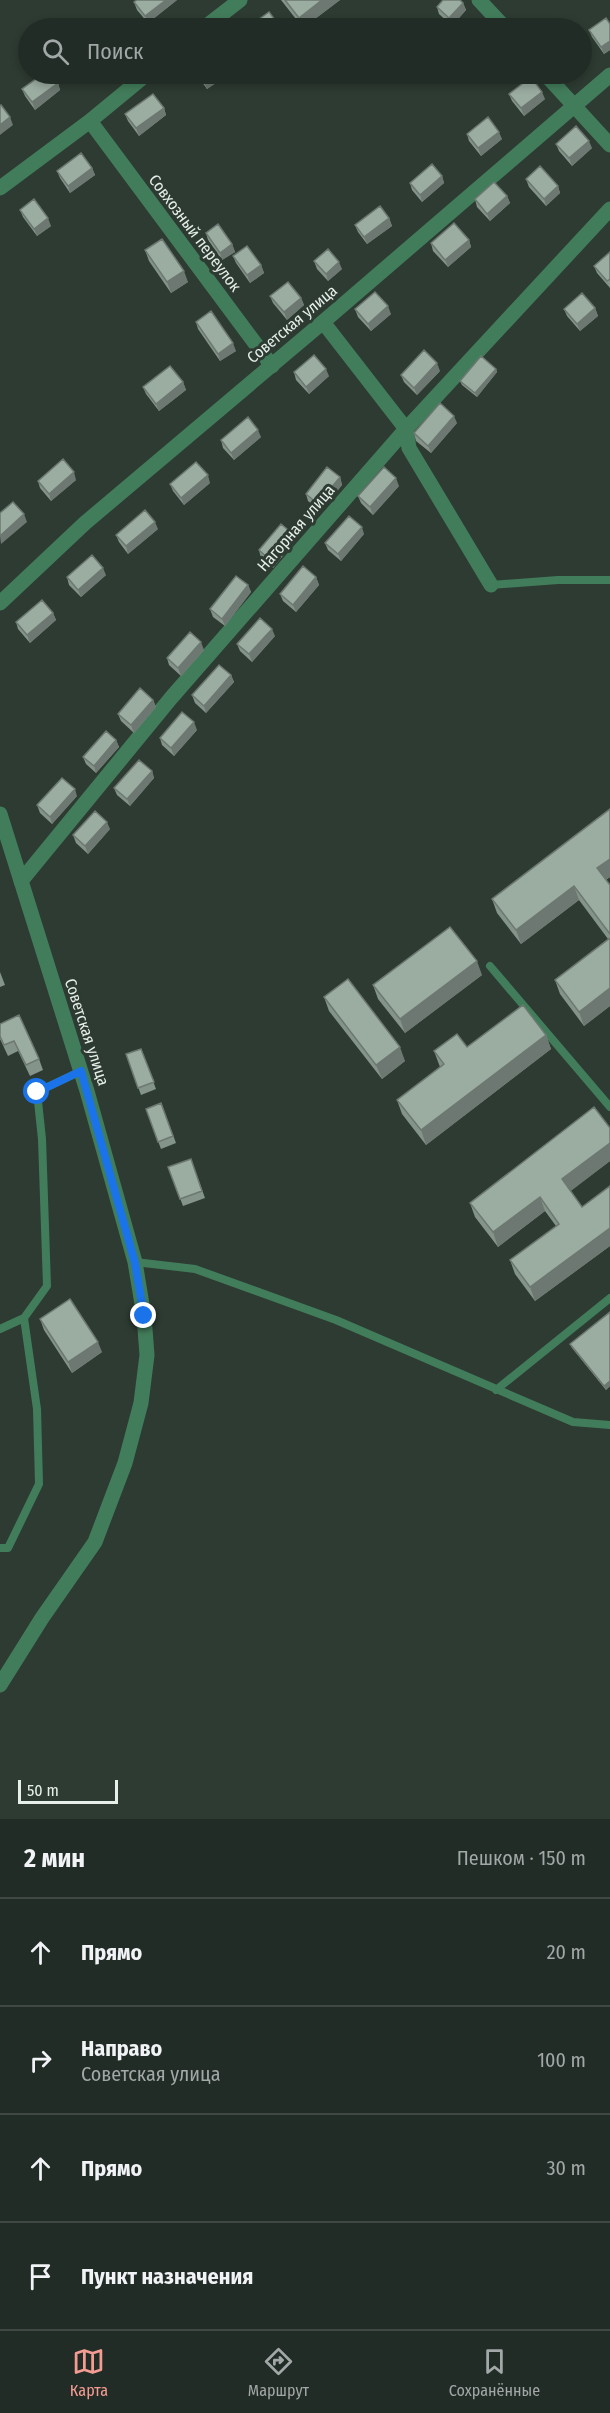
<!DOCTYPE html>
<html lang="ru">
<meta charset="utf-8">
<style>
:root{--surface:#222c26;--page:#2a342e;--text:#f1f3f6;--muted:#a2a7a7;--line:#3f4843;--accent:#f59c92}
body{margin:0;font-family:"Fira Sans Condensed",sans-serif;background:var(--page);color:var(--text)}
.scale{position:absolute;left:18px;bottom:15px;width:100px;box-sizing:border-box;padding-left:6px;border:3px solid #e6efe9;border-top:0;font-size:16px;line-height:21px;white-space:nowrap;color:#e6efe9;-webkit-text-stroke:4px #2d3b32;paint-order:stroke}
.stop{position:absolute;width:18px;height:18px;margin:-14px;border:4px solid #1a73e8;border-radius:50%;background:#fff}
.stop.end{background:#1a73e8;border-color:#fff;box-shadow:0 2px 6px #0008}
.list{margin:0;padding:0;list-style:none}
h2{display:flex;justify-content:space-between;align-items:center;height:78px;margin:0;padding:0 24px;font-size:26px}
h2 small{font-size:20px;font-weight:400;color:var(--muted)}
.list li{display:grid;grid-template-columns:39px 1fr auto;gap:18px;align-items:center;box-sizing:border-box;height:108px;padding:0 24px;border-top:2px solid var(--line)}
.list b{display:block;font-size:22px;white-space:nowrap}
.list p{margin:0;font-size:20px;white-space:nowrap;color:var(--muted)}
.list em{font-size:20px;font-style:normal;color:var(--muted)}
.icon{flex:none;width:33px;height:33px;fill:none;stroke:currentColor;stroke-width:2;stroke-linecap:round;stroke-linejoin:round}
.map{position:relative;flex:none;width:610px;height:1819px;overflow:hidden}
.search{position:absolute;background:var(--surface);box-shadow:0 3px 9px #0003;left:18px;right:18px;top:18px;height:66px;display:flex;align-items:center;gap:15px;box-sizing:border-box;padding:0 21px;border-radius:33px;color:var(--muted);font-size:22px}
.sheet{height:510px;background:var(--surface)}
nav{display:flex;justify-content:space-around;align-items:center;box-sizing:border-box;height:84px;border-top:2px solid var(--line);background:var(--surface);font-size:16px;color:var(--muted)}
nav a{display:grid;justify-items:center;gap:3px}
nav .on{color:var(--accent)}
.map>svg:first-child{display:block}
</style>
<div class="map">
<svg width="610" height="1819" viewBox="0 0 610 1819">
<rect width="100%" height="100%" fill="#2d3b32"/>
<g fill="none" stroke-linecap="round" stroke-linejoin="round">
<path stroke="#427d5b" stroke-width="8" d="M491,585L558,580H610
M490,966L610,1107
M135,1262L195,1269L336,1320L573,1422L610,1425
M0,1329L24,1318L47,1286L42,1139L37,1092L81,1071
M496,1390L610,1298
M0,1548H8L39,1484L37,1409L24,1318"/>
<path stroke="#427d5b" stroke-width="15" d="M479,0L505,28
M204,28L240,0
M545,74L610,145
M90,121L272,366
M0,188L90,121L147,74
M323,322L406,429L409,448L491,585
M21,881L171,698L406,429L610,209"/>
<path stroke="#427d5b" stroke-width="15" d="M0,603L85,523L323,322L610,75
M0,814L87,1091L135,1262L144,1316L147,1355L141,1403L125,1463L95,1542L42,1618L0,1685"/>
</g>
<path fill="#85948a" d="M177,0L148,23L137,10L134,2Z
M281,0H340L303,28Z
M463,3L466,10L452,26L439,14L437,7Z
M610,24V50L604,54L592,37L589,30Z
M196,74H229L207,89Z
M58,83L60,90L35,110L25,96L22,89Z
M509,94L545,99L524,116L512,101Z
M164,108L166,115L139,136L128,121L125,114Z
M467,134L502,139L481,156L469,141Z
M556,144L592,148L572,166L559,151Z
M92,168L95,175L70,193L60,178L57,171Z
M442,176L444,183L422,202L412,190L410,183Z
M526,179L558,186L560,193L546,206L529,187Z
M507,196L510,203L490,221L477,207L475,199Z
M20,210L51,226L37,236L23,217Z
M389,218L392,226L367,244L358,232L355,225Z
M206,233L232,244L235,252L222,260L208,240Z
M469,240L471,247L448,267L433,251L431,243Z
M145,250L188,282L171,293L149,261Z
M610,252V288L597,273L594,266Z
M233,256L261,265L264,273L250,283L236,263Z
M314,261L342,269L328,281L317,269Z
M270,296L301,298L304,305L287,320L273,303Z
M595,308L598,316L580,331L567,316L564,309Z
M355,309L391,314L371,331L358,317Z
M196,322L236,351L220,361L198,329Z
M496,369L497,372L477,397L462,385L460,381Z
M440,371L417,395L404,382L401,375Z
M294,372L329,376L309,394L296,380Z
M183,382L186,390L159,411L146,394L143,387Z
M457,423L431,453L416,441L414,433Z
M261,437L234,460L223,448L221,440Z
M340,477L342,485L321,511L308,501L306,494Z
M76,480L51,501L40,488L38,481Z
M210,483L184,505L173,491L170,484Z
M399,486L373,515L361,503L358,496Z
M158,529L128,554L119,542L116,535Z
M293,534L295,541L273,568L261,558L259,550Z
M364,534L341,561L328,550L325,543Z
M106,575L81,597L69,585L67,577Z
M316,577L319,585L296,612L283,601L280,594Z
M248,585L251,592L225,626L213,617L210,609Z
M53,613L56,620L30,643L18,629L16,622Z
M275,636L252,662L240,651L237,644Z
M204,650L181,676L169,665L167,658Z
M231,675L234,682L206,713L195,703L192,695Z
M153,700L156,707L134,733L121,721L118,714Z
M197,730L174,756L162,745L160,738Z
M116,740L119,747L96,773L86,764L83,757Z
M152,771L154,778L130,806L117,795L114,788Z
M77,796L52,824L40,813L37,805Z
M610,809V877L606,880L610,885V1006L584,1026L560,994L555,980L608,939L579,900L521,944L497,913L492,899Z
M110,829L88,854L76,843L73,835Z
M0,972L5,985L0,987Z
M482,975L405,1033L378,999L373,985Z
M324,997L405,1061L382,1079L329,1011Z
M0,1024L39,1059L43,1070L30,1076L18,1051L8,1056L0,1039Z
M546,1035L551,1049L426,1145L402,1114L397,1100L440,1067L434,1051Z
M141,1049L156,1089L141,1095L126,1054Z
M161,1103L176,1143L161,1149L146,1109Z
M610,1128V1161L570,1191L582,1207L610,1186V1246L535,1301L515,1274L510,1260L556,1226L545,1211L498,1247L475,1217L470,1203Z
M191,1159L205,1198L183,1206L168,1167Z
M610,1312V1386L606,1390L572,1348L570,1344Z
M40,1319L102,1352L72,1373L44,1330Z"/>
<path fill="#6c7871" d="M166,0H177L148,23L145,16Z
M322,0H340L303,28L299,18Z
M463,3L466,10L452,26L449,18Z
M278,24L280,28H273Z
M610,41V50L604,54L601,47Z
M216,74H229L207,89L204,82Z
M567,74H578L569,81Z
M58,83L60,90L35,110L32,102Z
M542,92L545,99L524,116L521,108Z
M164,108L166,115L139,136L136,128Z
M10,117L13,125L0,135V125Z
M499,132L502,139L481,156L478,148Z
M589,141L592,148L572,166L569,158Z
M92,168L95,175L70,193L68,186Z
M442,176L444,183L422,202L420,195Z
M558,186L560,193L546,206L544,199Z
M507,196L510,203L490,221L487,214Z
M48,218L51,226L37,236L34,229Z
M389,218L392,226L367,244L364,237Z
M469,240L471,247L448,267L445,260Z
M232,244L235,252L222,260L220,253Z
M339,262L342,269L328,281L326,274Z
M261,265L264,273L250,283L247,275Z
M184,271L188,282L171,293L167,282Z
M301,298L304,305L287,320L284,312Z
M388,306L391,314L371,331L368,324Z
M595,308L598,316L580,331L577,324Z
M233,343L236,351L220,361L218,354Z
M437,363L440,371L417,395L414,388Z
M326,369L329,376L309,394L306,387Z
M496,369L497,372L477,397L475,393Z
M183,382L186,390L159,411L156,404Z
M454,416L457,423L431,453L428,446Z
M258,430L261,437L234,460L231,453Z
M74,472L76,480L51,501L49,494Z
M208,475L210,483L184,505L181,498Z
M340,477L342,485L321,511L318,504Z
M396,478L399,486L373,515L370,507Z
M24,514L27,522L1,544L0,536Z
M155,522L158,529L128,554L126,546Z
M362,527L364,534L341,561L338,554Z
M293,534L295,541L273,568L270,560Z
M103,568L106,575L81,597L78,590Z
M316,577L319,585L296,612L293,605Z
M248,585L251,592L225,626L222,619Z
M53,613L56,620L30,643L27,635Z
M272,629L275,636L252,662L249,654Z
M201,642L204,650L181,676L178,668Z
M231,675L234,682L206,713L204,706Z
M153,700L156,707L134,733L131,725Z
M194,722L197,730L174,756L171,748Z
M116,740L119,747L96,773L94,766Z
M152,771L154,778L130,806L127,799Z
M75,789L77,796L52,824L50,817Z
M107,822L110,829L88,854L85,846Z
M610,859V877L603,882L597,868Z
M574,886L579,900L521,944L516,930Z
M477,961L482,975L405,1033L400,1019Z
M610,988V1006L584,1026L579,1012Z
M546,1035L551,1049L426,1145L421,1130Z
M400,1047L405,1061L382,1079L376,1065Z
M610,1143V1161L567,1194L562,1179Z
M540,1197L545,1211L498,1247L493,1232Z
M610,1228V1246L535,1301L530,1287Z
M98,1342L102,1352L72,1373L68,1362Z
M610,1381V1386L606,1390L604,1386Z"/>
<path fill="#9baca1" stroke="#6c7871" stroke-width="1.5" d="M137,0H166L145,16L134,2Z
M285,0H322L299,18Z
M443,0H460L463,3L449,18L437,7Z
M269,12L278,24L273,28H247Z
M606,18L610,24V41L601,47L589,30Z
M109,22L114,28H100Z
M43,74H51L58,83L32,102L22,89Z
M198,74H216L204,82Z
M531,77L542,92L521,108L509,94Z
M153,94L164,108L136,128L125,114Z
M1,105L10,117L0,125V106Z
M488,117L499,132L478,148L467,134Z
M576,126L589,141L569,158L556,144Z
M81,153L92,168L68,186L57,171Z
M432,164L442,176L420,195L410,183Z
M540,166L558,186L544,199L526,179Z
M494,182L507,196L487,214L475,199Z
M34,199L48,218L34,229L20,210Z
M380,206L389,218L364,237L355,225Z
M454,223L469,240L445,260L431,243Z
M218,224L232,244L220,253L206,233Z
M162,239L184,271L167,282L145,250Z
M247,246L261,265L247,275L233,256Z
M328,249L339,262L326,274L314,261Z
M610,252V279L607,281L594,266Z
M288,282L301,298L284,312L270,296Z
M375,292L388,306L368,324L355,309Z
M582,293L595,308L577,324L564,309Z
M211,311L233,343L218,354L196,322Z
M424,350L437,363L414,388L401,375Z
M314,355L326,369L306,387L294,372Z
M481,356L496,369L475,393L460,381Z
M170,366L183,382L156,404L143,387Z
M440,403L454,416L428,446L414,433Z
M248,417L258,430L231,453L221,440Z
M63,459L74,472L49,494L38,481Z
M196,462L208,475L181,498L170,484Z
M327,467L340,477L318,504L306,494Z
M384,467L396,478L370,507L358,496Z
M13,502L24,514L0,536V513Z
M145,510L155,522L126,546L116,535Z
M349,516L362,527L338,554L325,543Z
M281,524L293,534L270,560L259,550Z
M92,555L103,568L78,590L67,577Z
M303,566L316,577L293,605L280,594Z
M236,576L248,585L222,619L210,609Z
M42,600L53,613L27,635L16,622Z
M260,618L272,629L249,654L237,644Z
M190,632L201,642L178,668L167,658Z
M219,665L231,675L204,706L192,695Z
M140,688L153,700L131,725L118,714Z
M182,712L194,722L171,748L160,738Z
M106,731L116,740L94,766L83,757Z
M139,760L152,771L127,799L114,788Z
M62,778L75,789L50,817L37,805Z
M610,809V859L597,868L610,885V934L574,886L516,930L492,899Z
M95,811L107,822L85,846L73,835Z
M450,927L477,961L400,1019L373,985Z
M610,938V988L579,1012L555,980Z
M348,979L400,1047L376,1065L324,997Z
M523,1005L546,1035L421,1130L397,1100L444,1064L434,1051L457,1034L467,1047Z
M19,1015L39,1059L26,1065L14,1041L4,1045L0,1036V1024Z
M141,1049L154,1082L138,1088L126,1054Z
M161,1103L173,1136L158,1142L146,1109Z
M594,1107L610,1128V1143L562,1179L582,1207L610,1186V1228L530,1287L510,1260L559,1224L540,1197L493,1232L470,1203Z
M191,1159L202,1191L180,1199L168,1167Z
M70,1299L98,1342L68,1362L40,1319Z
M610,1312V1381L604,1386L570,1344Z"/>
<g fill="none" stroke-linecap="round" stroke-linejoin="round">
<path stroke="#1a73e8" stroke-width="8" d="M37,1092L81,1071L135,1263L144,1316"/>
</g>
<g text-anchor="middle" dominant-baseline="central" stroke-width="6" stroke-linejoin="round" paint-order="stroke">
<g font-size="16" fill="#e6efe9" stroke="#2d3b32">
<text transform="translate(195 233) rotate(53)">Совхозный переулок</text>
<text transform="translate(292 324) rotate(-40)">Советская улица</text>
<text transform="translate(296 528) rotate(-49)">Нагорная улица</text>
<text transform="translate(87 1032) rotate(72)">Советская улица</text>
</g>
</g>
</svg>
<div class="scale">50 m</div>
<div class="stop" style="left:37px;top:1092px"></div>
<div class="stop end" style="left:144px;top:1316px"></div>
<div class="search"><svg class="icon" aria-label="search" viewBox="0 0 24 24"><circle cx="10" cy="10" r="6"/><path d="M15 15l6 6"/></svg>Поиск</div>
</div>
<section class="sheet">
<h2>2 мин<small>Пешком · 150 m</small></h2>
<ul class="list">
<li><svg class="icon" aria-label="ahead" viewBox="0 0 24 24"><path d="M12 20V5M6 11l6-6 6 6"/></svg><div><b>Прямо</b></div><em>20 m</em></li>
<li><svg class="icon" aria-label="right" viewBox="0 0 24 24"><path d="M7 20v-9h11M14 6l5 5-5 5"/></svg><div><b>Направо</b><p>Советская улица</p></div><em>100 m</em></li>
<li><svg class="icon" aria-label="ahead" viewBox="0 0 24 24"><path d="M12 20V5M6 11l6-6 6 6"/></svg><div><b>Прямо</b></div><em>30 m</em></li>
<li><svg class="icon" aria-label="arrive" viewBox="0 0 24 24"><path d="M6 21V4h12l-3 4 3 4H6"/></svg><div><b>Пункт назначения</b></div></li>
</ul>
</section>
<nav>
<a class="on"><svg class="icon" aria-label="map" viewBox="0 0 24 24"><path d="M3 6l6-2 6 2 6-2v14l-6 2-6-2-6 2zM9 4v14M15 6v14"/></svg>Карта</a>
<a><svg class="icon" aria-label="directions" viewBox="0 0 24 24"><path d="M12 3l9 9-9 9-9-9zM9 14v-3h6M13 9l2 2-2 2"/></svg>Маршрут</a>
<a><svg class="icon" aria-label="saved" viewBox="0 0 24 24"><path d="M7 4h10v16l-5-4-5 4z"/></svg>Сохранённые</a>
</nav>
